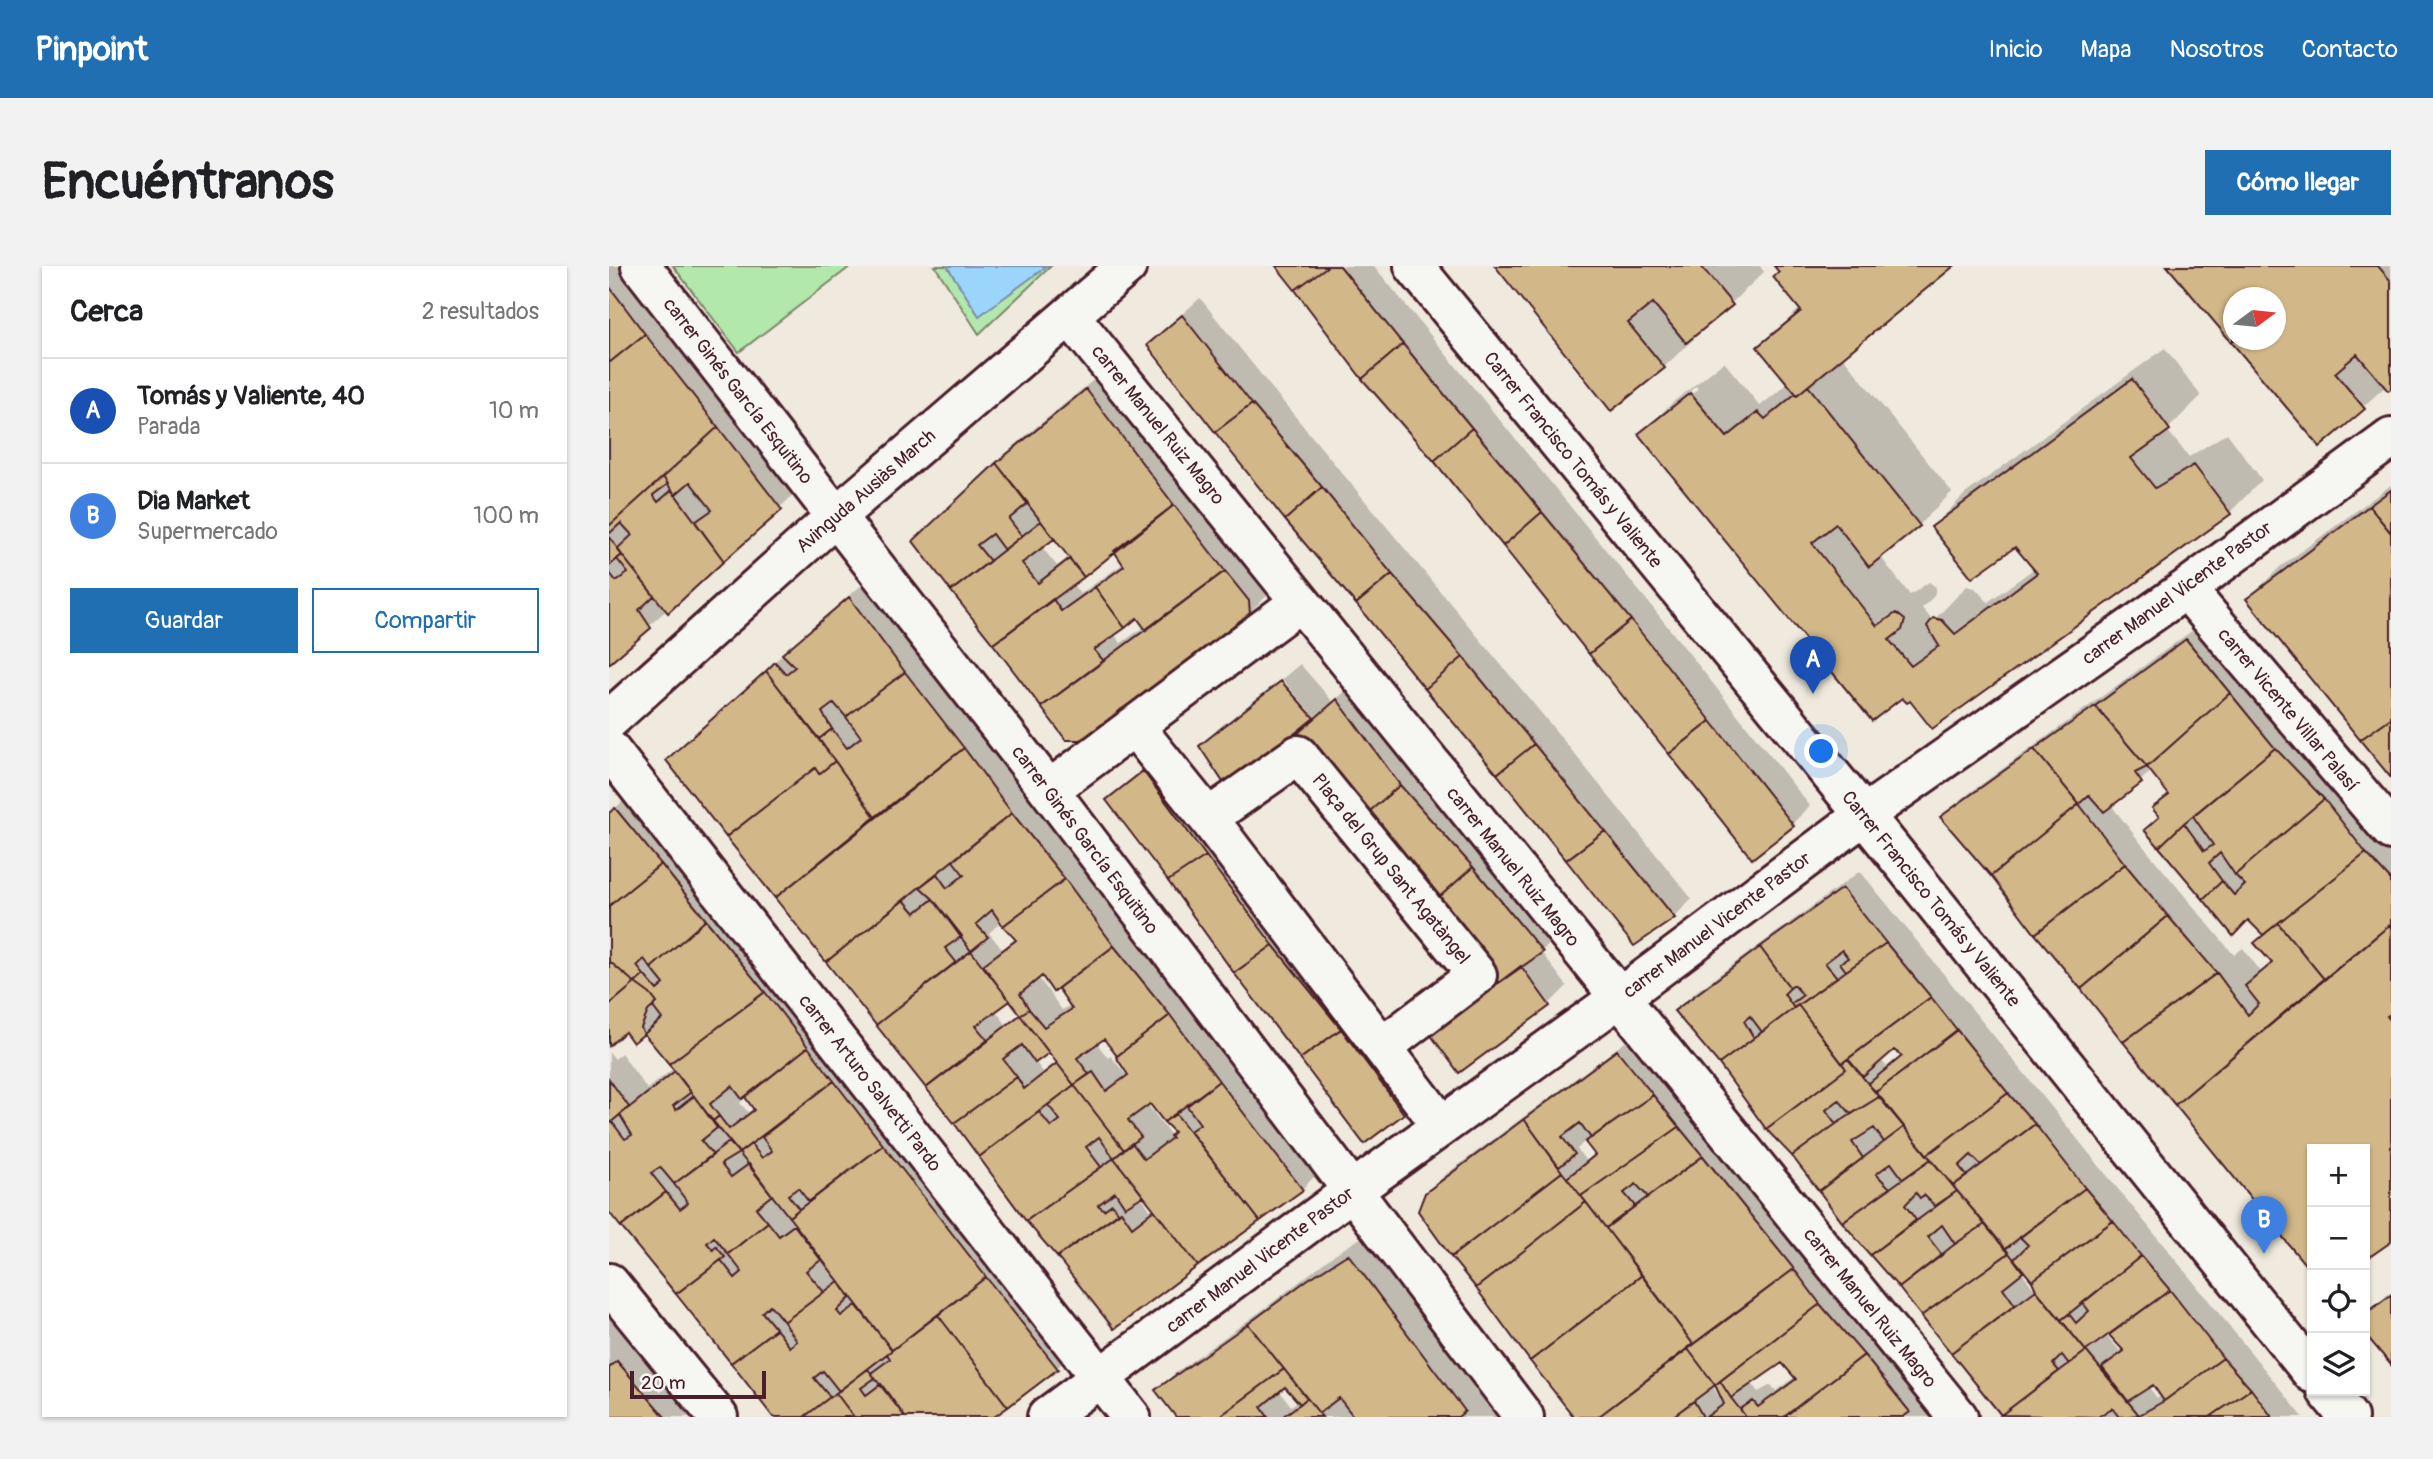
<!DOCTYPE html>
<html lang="es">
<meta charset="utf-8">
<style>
:root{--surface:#fff;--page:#f2f2f2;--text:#202124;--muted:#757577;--line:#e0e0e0;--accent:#1f6fb2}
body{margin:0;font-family:Pangolin,sans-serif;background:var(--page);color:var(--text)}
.controls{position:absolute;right:21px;bottom:21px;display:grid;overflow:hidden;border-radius:0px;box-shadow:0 2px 5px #0004}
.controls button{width:63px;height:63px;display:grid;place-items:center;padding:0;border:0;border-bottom:2px solid var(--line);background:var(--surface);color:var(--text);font:35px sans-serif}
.compass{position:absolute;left:1614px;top:21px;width:63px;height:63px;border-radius:50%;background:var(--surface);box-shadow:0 2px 5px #0004;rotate:75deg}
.scale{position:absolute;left:21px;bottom:18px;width:136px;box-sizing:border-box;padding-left:7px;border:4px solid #4a1f2b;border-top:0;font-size:19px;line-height:24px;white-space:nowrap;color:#4a1f2b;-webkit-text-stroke:5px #f6f6f2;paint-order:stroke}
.you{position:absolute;left:1213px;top:486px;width:24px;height:24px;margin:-18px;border:5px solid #fff;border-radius:50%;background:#1a73e8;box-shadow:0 0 0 10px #1a73e833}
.badge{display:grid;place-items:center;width:46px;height:46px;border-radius:50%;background:var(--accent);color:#fff;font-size:23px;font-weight:700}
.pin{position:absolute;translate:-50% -58px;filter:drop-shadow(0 2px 4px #0008)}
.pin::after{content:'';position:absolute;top:37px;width:24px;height:21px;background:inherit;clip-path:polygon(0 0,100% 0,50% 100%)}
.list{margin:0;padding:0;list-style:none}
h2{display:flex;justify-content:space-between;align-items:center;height:91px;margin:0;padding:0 28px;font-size:30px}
h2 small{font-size:23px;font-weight:400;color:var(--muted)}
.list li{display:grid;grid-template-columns:46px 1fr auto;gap:21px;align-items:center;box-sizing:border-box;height:105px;padding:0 28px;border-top:2px solid var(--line)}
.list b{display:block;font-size:26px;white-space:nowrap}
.list p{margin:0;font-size:23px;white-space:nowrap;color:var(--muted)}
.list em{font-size:23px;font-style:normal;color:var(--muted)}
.actions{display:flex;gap:14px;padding:21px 28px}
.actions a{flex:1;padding:16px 0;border:2px solid var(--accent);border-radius:0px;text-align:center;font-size:24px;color:var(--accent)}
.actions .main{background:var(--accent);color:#fff}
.icon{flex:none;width:38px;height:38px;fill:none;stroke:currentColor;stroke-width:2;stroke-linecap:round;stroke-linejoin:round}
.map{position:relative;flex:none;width:1782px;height:1151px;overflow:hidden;border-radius:0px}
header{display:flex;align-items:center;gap:42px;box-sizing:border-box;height:98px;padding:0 35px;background:var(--accent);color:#fff}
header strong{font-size:33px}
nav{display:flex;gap:38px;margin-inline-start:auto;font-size:24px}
.intro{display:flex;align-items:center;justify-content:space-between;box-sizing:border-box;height:168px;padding:0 42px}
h1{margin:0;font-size:49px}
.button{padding:18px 32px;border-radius:0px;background:var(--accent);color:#fff;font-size:24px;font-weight:700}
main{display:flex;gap:42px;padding:0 42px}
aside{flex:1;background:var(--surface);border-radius:0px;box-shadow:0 2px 5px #0004}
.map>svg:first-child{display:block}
</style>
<header>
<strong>Pinpoint</strong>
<nav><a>Inicio</a><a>Mapa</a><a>Nosotros</a><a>Contacto</a></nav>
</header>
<div class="intro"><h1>Encuéntranos</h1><a class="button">Cómo llegar</a></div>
<main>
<aside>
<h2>Cerca<small>2 resultados</small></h2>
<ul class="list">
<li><span class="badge" style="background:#1a4fb4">A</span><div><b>Tomás y Valiente, 40</b><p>Parada</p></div><em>10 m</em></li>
<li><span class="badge" style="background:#3f7fe0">B</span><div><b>Dia Market</b><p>Supermercado</p></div><em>100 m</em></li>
</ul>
<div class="actions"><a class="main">Guardar</a><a>Compartir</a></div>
</aside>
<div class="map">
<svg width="1782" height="1151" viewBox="0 0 1782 1151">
<rect width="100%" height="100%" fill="#efeadd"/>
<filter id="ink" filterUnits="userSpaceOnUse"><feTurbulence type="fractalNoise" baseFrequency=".0143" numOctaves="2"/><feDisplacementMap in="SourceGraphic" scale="14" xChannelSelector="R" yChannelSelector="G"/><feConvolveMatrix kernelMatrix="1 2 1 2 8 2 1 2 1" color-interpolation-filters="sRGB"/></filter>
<g filter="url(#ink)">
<path fill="#b2e8ab" stroke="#7e846b" stroke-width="2" d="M64,0H242L130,86Z
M326,0H442L370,68Z"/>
<path fill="#9cd5fc" stroke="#7b8ca8" stroke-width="2" d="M338,0H438L370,50Z"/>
<path fill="#0003" fill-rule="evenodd" d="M0,0H15L189,225L0,396Z
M668,0H765L1040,337L1201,540L1183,558L826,194Z
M888,0H1151L1155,6L1055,101Z
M1167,0H1342L1233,90L1343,226L1310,259L1271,290L1301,329L1320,316L1327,321L1325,330L1313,342L1324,355L1358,320L1366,322L1379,336L1426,302L1407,278L1324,261L1356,228L1556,82L1592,130L1558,164L1580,191L1618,167L1653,214L1621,246L1302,433L1032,168L1064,136L1115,96L1151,140L1180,117L1151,81L1191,42ZM1087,120L1089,123L1065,143V138Z
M1560,0H1782V121L1777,120L1711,179ZM1624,32H1666V74H1624Z
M591,32L661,120L942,459L1083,633L1065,651L1025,677L559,61Z
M504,98L666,322L639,348L476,472L325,257L415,171ZM446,270L461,290L448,300L432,280ZM506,283L515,297L471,328L463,317ZM528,349L536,360L512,377L504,367Z
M1782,219V508L1639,333L1671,301Z
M267,307L711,905L693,923L505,1060L60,494L202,362ZM393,655L407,672L393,683L380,667ZM433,708L450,719L462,739L453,744L429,711ZM401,732L412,747L397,758L386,744ZM495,771L511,790L519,806L516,808L502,790L499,792L487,776ZM440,785L449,795L434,806L426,795ZM541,836L566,865L561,868L538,838ZM535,927L546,941L541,944L532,929Z
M1595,356L1782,577V974L1756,992V883H1703V1004L1515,775L1384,609L1333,551L1351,534ZM1544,504L1561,527L1546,542L1656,668L1663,695L1652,706L1634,682L1625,689L1534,580L1502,539ZM1684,673L1718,713L1715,716L1682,676Z
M691,398L724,436L746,417L950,667L932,686L958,720L940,738L850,805L841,750L890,714L688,465L592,480L610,462L670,415L704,453L706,451L673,413Z
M552,489L812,829L794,847L755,876L500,534L518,516Z
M25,525L466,1084L448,1102L382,1151H165L0,941V786L6,793L12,787L38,823L65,802L36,765L25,774L16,763L0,777V548ZM136,829L146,841L139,846L131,837L133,834L132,832Z
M1251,605L1694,1151H1397L1292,1021L1235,955L1111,797L1067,745L1085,727ZM1285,782L1294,789L1278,801L1271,793ZM1413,1002L1427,1020L1424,1022L1411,1003ZM1500,1067L1515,1082L1511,1085L1497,1069ZM1544,1116L1553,1129L1548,1132L1539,1120Z
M1027,768L1337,1151H968L817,928L836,909ZM977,874L987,887L977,895L968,883ZM1173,1094L1187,1110L1167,1125L1162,1119L1149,1126L1141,1116ZM1107,1116L1116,1135L1113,1136L1103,1119Z
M766,963L918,1151H569L549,1124L566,1107L659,1040L726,988ZM676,1119L690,1134L682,1140L670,1124Z
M0,1025L101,1151H0Z
M1782,1026V1096L1756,1065V1047Z"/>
<path fill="#d2b888" stroke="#4a1f2b" stroke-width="2" fill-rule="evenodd" d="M667,0H719L686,24Z
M719,0H731L794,78L753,113L686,24Z
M886,0H1092L1124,39L1077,77L1044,37L1019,57L1056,102L1002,145Z
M1165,0H1345L1188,129L1148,81L1192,45L1164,11L1170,6Z
M1558,0H1769L1782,15V123L1779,125L1748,88L1726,107L1756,143L1711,181ZM1624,32H1666V74H1624Z
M0,20L36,68L0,97Z
M573,49L643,138L606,166L538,79Z
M36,68L109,161L0,260V97Z
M794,78L863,162L825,195L753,113Z
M1523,113L1561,164L1522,192L1546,222L1585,199L1622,248L1323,463L1301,435L1298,437L1293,432L1263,455L1029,168L1081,127L1118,171L1149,146L1156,153L1186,128L1188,129L1199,120L1311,260L1260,301L1227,258L1203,277L1268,360L1287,347L1296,354L1293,364L1280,374L1302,400L1330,380L1318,360L1324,352L1333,354L1346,368L1428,307L1406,281L1363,312L1322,261Z
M477,123L565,239L475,311L387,197Z
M643,138L713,221L676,254L606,166Z
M109,161L173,244L115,295L86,256L103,244L81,216L66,229L54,211Z
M863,162L933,246L894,280L825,195Z
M387,197L419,237L400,253L413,270L395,284L383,268L368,279L381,295L342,325L304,275Z
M54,211L59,218L44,229L49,236L63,224L115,295L59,347L8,283L23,269L12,257L0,268V260Z
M713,221L783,308L747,338L676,254Z
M1782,224V267L1760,240Z
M565,239L616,305L537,364L528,352L516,362L486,321L515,300L505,285Z
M1760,240L1782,267V452L1751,474L1637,333Z
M933,246L1022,354L980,388L894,280Z
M432,255L445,273L413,297L429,317L460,293L475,311L384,378L342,325Z
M0,270L13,289L0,300Z
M13,289L45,330L30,344L42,362L0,398V306L7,315L19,307L8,293Z
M616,305L640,335L641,349L477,474H457L432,441Z
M783,308L854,391L816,423L747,338Z
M486,321L516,362L485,384L495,395L432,441L384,378L444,333L452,345Z
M240,331L296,406L237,451L225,437L213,446L223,463L210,473L157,405L166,396L177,408L186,401L173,388Z
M1022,354L1102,455L1060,488L980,388Z
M1577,373L1621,427L1538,501L1486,440Z
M854,391L925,478L888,508L816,423Z
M157,405L226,495L210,508L206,502L117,571L57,494Z
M296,406L355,482L266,551L210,473L223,463L238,482L252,471L237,451Z
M672,415L705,452L618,522L590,480Z
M1621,427L1666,482L1575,557L1550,581L1535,564L1550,551L1543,542L1560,529L1538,501Z
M728,433L791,519L754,551L688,468Z
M1486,440L1538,501L1526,507L1533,517L1495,546L1480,529L1470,538L1425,483Z
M1782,452V512L1751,474Z
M1102,455L1185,560L1143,593L1060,488Z
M925,478L996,565L957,594L888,508Z
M355,482L403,547L217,696L166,632Z
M1666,482L1715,533L1626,609L1611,587L1600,597L1613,615L1594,633L1550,581L1575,557L1595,585L1604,579L1584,550Z
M1425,483L1470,538L1382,610L1331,551Z
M226,495L266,551L166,632L117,571L206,502L210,508Z
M534,505L597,590L559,615L497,534Z
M791,519L864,601L827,634L754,551Z
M1715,533L1757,587L1654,669L1639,654L1624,670L1594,633L1613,615L1625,629L1636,619L1626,609Z
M1470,538L1516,598L1426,668L1382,610Z
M6,542L52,598L0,640V547Z
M403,547L456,613L394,660L383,644L367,658L379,671L362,685L324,633L311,621L328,608L338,622L355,609L344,595Z
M996,565L1066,652L1025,680L957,594Z
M1757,587L1782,614V658L1715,713L1669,657Z
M597,590L664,679L625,707L559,615Z
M52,598L97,654L42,702L35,693L28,700L35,709L26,717L0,695V640Z
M1516,598L1559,650L1472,723L1426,668Z
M864,601L934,686L890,717L827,634Z
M456,613L505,680L444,726L433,710L411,728L420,743L411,749L374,699L407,674L394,660Z
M1233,622L1277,677L1237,705L1231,697L1239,692L1233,684L1216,697L1228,711L1185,742L1182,738L1194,729L1185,719L1181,722L1151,681Z
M324,633L353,670L336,682L347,696L267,759L217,696L295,634L306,647Z
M1559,650L1608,707L1514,776L1472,723Z
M97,654L156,726L60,798L35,768L53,753L44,741L48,737L41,728L26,717L35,709L48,724L55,718L42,702Z
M1669,657L1715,713L1566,839L1514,776L1608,707L1639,749L1650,738L1636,720L1663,697L1645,677Z
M1782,658V748L1778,750L1782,755V976L1756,994V883H1703V1007L1566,839Z
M1277,677L1322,731L1233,797L1189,739Z
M664,679L732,763L691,793L625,707Z
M505,680L561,749L508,790L495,773L468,792L480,808L465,819L411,749L420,743L435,761L463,743L449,722Z
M1151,681L1181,722L1175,728L1185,742L1153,766L1141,750L1135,755L1145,772L1110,798L1065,745Z
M362,685L401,735L367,760L379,775L317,822L267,759Z
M0,695L26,717L0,739Z
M912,700L941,740L850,807L821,768Z
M26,717L41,728L48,737L39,745L32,762L35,768L24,777L16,766L0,780V739Z
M156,726L199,781L133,833L123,820L101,838L110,850L104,855L60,798Z
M1322,731L1348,764L1267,826L1259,818L1293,790L1285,784L1254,811L1239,793Z
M1189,739L1237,803L1157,863L1110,798Z
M411,749L440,787L426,797L413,779L394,793L408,811L345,857L317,822Z
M561,749L610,815L555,856L541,838L519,854L532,871L515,884L465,819L484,806L497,825L519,809L507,791Z
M732,763L795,848L755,878L691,793Z
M1348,764L1399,827L1318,889L1267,826Z
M199,781L225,815L130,887L104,855L110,850L120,863L145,844L136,831Z
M1008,784L1044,829L982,872L971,857L953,871L966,888L950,901L915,853Z
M1239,793L1270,831L1242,848L1230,834L1217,844L1227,858L1183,890L1157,863L1237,803L1233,797Z
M448,797L465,819L370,891L345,857L408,811L415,823Z
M66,805L82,826L64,840L67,844L85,830L108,862L92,875L104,889L65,918L51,901L42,907L57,926L12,961L0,946V858L3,856L16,873L23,869L11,849Z
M0,813L20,841L0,858Z
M225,815L274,879L200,936L189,922L179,929L190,943L180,951L130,887L142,878L153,892L163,885L153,871Z
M610,815L694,924L651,955L581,865L591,858L578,840Z
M465,819L515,884L505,892L490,871L477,881L492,901L417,955L370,891L430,846L442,861L451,854L439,839Z
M1399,827L1426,858L1372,899L1362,889L1350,900L1358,910L1344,920L1318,889Z
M1044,829L1070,861L972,930L958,912L986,889L976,876Z
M1270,831L1295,861L1275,876L1265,862L1243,876L1254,892L1210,925L1183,890L1227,858Z
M567,848L651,955L589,1000L505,892L523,877L535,893L563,872L561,870L565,866L555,856Z
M915,853L953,906L842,991L809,945L816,927Z
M1426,858L1476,922L1396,983L1344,920Z
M1070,861L1094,890L1039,931L1027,918L1015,927L1026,940L997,962L972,930Z
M1295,861L1322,893L1294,913L1282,897L1267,908L1281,922L1233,956L1210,925Z
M120,876L130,887L112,898L122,911L140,898L163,929L147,942L159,956L119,988L105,971L98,977L104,984L107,980L116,991L67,1028L12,961L57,926L71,943L79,937L65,918Z
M274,879L377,1011L283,1084L180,951Z
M1094,890L1185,1003L1084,1078L997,962Z
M505,892L534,930L516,941L506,926L489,939L495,944L503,938L510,947L448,991L417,955Z
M1322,893L1348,925L1326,940L1315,929L1311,932L1307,927L1296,939L1307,954L1261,989L1233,956Z
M953,906L977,936L867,1022L842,991Z
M1476,922L1504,955L1423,1015L1405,993L1419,979L1411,971Z
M1348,925L1376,958L1346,978L1333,959L1319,971L1333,989L1290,1022L1261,989Z
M977,936L1033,1009L921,1095L867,1022Z
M545,944L589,1000L505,1063L448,991L512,945L523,961Z
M1504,955L1532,990L1452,1054L1427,1024L1423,1015Z
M159,956L170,970L185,959L212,994L197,1005L215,1026L175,1056L161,1039L153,1046L167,1063L122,1097L67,1028L112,994L126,1012L133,1006L119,988Z
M1376,958L1400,987L1312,1050L1290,1022L1346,978Z
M1400,987L1414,1006L1394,1022L1406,1039L1342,1087L1312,1050Z
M739,988L856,1145L849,1151H745L730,1132L710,1147L639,1058L698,1014Z
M1532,990L1561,1024L1477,1085L1452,1054L1460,1048L1467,1057L1480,1045L1474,1037Z
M1185,1003L1211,1038L1106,1119L1079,1083Z
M1033,1009L1084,1078L989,1151H965L921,1095Z
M377,1011L449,1103L399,1141L329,1049Z
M230,1015L241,1032L228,1045L232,1050L247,1039L283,1084L230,1125L214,1105L205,1112L221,1131L195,1151H164L122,1097L167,1063L181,1081L188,1075L175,1056Z
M1427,1024L1477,1085L1460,1098L1453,1089L1444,1098L1450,1105L1392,1149L1342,1087Z
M1561,1024L1614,1092L1555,1135L1544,1119L1519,1135L1493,1101L1515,1085L1500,1069Z
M1782,1029V1099L1756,1068V1048Z
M1211,1038L1255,1089L1175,1151H1137L1131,1143L1144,1135L1149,1141L1187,1113L1173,1097L1122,1132L1111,1115Z
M329,1049L399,1141L385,1151H296L262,1107L281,1093L278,1088Z
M639,1058L675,1103L610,1151H567L546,1124Z
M1079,1083L1106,1119L1063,1151H989Z
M1477,1085L1530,1149L1510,1151L1503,1142L1489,1151L1392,1149Z
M1255,1089L1301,1146L1294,1151H1175Z
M1614,1092L1642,1123L1601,1151H1527L1555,1135Z
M8,1095L56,1151H0V1102Z
M259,1103L266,1112L252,1122L257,1129L272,1118L296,1151H245L227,1127Z
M675,1103L698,1132L691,1138L676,1121L652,1141L659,1151H610Z
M1111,1115L1122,1132L1137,1151H1097L1115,1138L1106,1119Z
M1642,1123L1663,1151H1601Z
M227,1127L245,1151H195L221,1131Z
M698,1132L713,1151H673L691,1138Z
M1085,1135L1094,1151H1063Z"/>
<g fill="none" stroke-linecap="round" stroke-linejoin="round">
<g stroke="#4a1f2b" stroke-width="44">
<path id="street" d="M32,0L440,524L915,1151
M805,0L1255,549L1703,1107
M461,50L1349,1151
M1577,323L1782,564
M0,454L226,251L518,0
M525,460L599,552L833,860
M0,483L522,1151
M440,524L691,336
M599,552L689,489L868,709L773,781
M0,1017L109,1151
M1718,1125L1739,1151
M438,1151L743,925L1010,732L1255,549L1577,323L1782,172"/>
</g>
<use href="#street" stroke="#f6f6f2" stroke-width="38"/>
</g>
</g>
<g text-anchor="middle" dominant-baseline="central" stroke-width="7" stroke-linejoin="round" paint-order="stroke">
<g font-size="19" fill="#4a1f2b" stroke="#f6f6f2">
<text transform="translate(129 125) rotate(52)">carrer Ginés García Esquitino</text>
<text transform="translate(549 159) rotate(51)">carrer Manuel Ruiz Magro</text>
<text transform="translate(964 194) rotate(51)">Carrer Francisco Tomás y Valiente</text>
<text transform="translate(257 225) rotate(-41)">Avinguda Ausiàs March</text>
<text transform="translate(1568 327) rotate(-36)">carrer Manuel Vicente Pastor</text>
<text transform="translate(1679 444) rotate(50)">carrer Vicente Villar Palasí</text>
<text transform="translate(476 574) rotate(53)">carrer Ginés García Esquitino</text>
<text transform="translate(904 601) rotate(51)">carrer Manuel Ruiz Magro</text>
<text transform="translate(782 603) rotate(51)">Plaça del Grup Sant Agatàngel</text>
<text transform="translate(1322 633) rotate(51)">Carrer Francisco Tomás y Valiente</text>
<text transform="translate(1108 659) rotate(-37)">carrer Manuel Vicente Pastor</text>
<text transform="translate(261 817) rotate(52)">carrer Arturo Salvetti Pardo</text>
<text transform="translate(651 994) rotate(-37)">carrer Manuel Vicente Pastor</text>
<text transform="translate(1261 1042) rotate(51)">carrer Manuel Ruiz Magro</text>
</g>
</g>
</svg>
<div class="controls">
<button>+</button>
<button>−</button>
<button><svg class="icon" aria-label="locate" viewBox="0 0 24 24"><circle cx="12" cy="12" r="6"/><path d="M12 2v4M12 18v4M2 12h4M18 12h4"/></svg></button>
<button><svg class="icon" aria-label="layers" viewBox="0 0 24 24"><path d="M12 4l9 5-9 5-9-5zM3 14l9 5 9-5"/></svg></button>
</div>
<svg class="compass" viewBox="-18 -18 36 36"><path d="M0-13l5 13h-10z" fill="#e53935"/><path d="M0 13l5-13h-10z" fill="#757577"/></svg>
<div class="scale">20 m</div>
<div class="you"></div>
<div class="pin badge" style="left:1204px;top:428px;background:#1a4fb4">A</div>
<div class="pin badge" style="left:1655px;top:988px;background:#3f7fe0">B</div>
</div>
</main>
